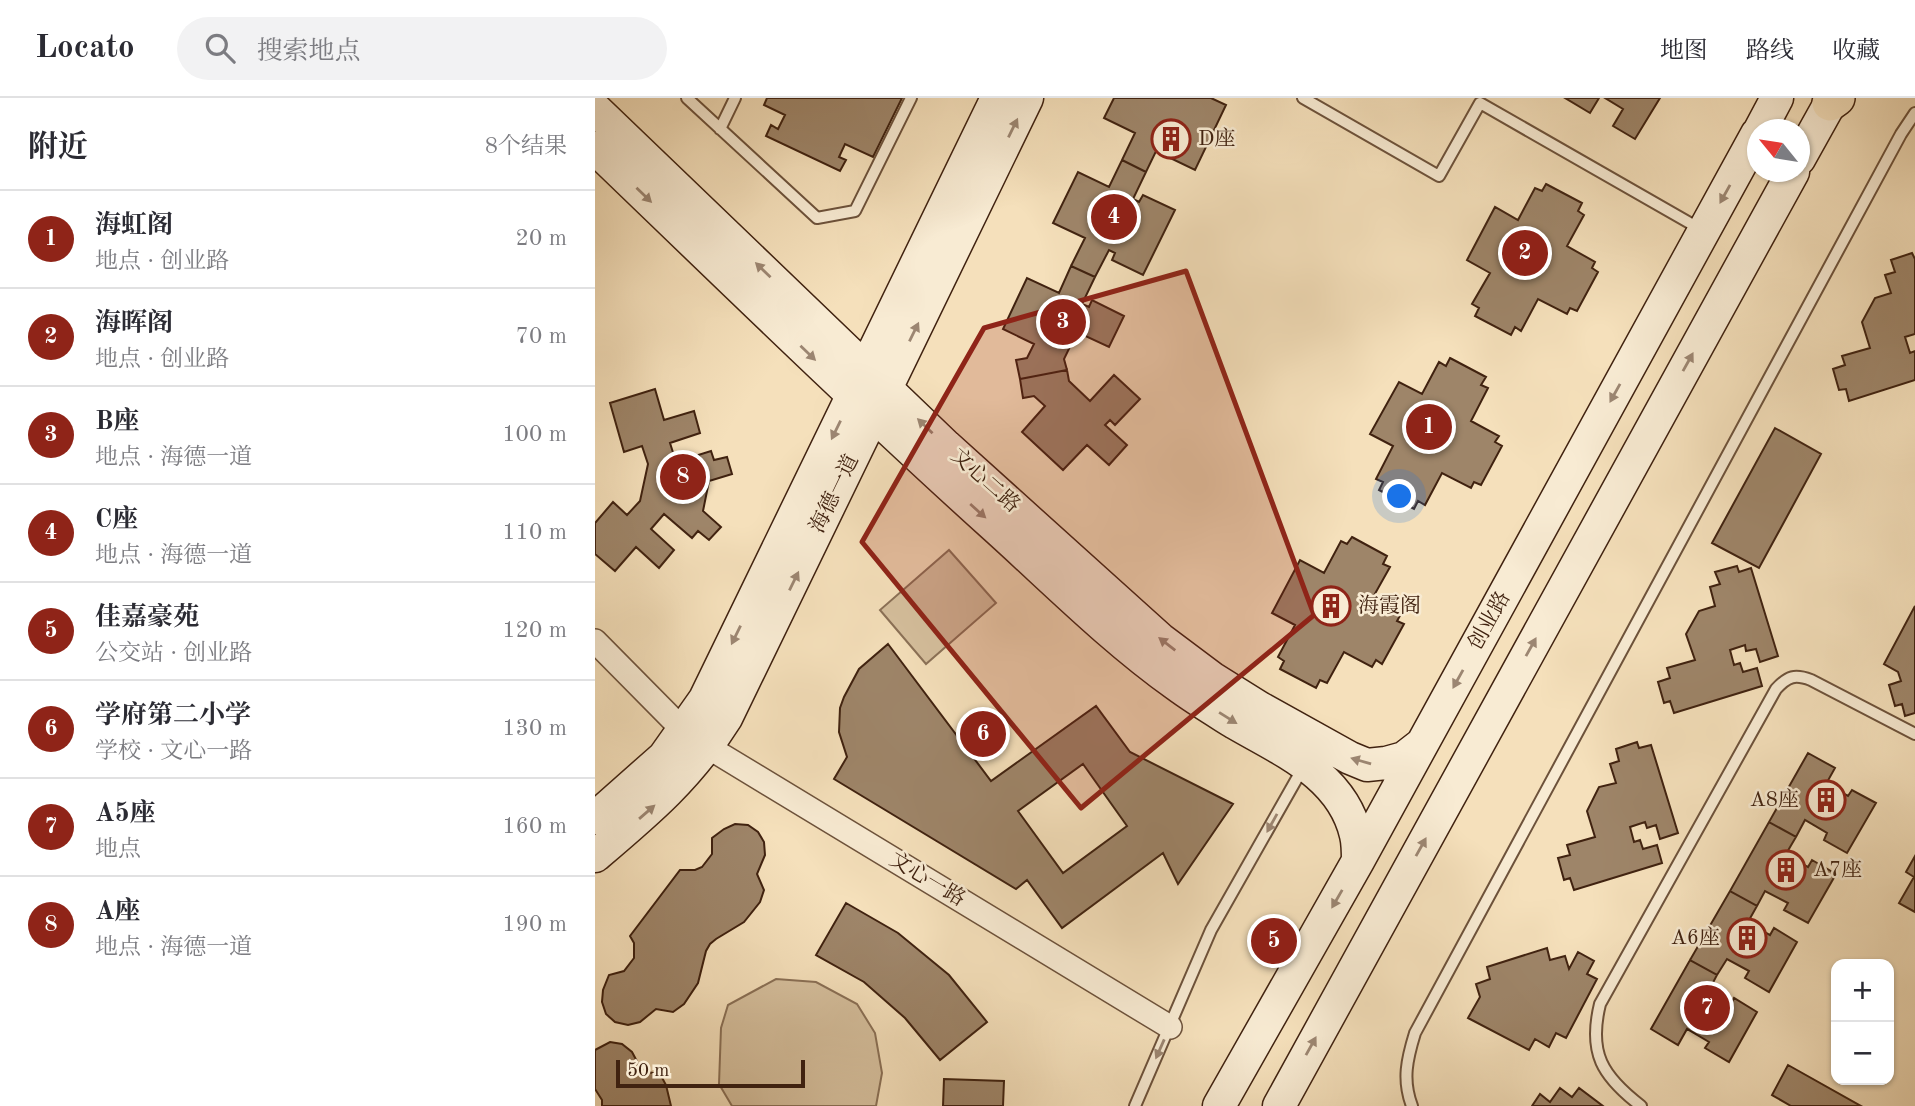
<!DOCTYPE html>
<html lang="zh">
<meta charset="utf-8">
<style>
:root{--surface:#fff;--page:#f2f2f3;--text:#2b2b33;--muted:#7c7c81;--line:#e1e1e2;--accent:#8f2418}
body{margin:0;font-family:"Old Standard TT","Noto Serif SC",serif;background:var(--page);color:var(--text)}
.controls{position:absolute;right:21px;bottom:21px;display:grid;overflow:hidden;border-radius:14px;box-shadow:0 2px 5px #0004}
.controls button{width:63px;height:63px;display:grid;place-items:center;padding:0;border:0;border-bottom:2px solid var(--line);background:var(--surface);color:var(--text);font:35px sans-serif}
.compass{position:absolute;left:1152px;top:21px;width:63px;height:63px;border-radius:50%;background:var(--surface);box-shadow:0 2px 5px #0004;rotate:300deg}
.scale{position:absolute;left:21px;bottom:18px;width:189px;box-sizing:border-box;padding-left:7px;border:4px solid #402210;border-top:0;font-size:19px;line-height:24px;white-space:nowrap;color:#402210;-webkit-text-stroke:5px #f8ebd3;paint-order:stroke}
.you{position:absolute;left:805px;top:399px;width:24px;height:24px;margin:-18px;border:5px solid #fff;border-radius:50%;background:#1a73e8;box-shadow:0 0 0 10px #1a73e833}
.badge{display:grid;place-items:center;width:46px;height:46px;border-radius:50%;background:var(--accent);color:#fff;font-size:23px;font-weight:700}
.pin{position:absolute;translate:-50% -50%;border:4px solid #fff;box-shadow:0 2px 7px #0006}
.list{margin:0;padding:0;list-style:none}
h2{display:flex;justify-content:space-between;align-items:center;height:91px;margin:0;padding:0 28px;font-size:30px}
h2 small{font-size:23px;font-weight:400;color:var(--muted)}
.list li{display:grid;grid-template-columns:46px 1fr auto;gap:21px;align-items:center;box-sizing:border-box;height:98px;padding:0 28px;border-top:2px solid var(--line)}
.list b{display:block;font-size:26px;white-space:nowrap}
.list p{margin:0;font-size:23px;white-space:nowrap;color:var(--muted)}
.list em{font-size:23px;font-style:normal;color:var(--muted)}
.icon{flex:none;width:38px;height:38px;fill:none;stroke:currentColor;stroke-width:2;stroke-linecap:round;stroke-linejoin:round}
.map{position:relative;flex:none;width:1320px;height:1008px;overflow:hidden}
header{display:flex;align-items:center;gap:42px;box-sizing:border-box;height:98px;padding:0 35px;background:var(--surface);border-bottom:2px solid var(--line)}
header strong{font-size:33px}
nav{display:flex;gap:38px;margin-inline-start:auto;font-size:24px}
.search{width:490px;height:63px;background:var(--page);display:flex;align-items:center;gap:18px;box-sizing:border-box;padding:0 24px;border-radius:38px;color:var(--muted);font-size:26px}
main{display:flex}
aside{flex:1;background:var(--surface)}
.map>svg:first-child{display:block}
</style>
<header>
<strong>Locato</strong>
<div class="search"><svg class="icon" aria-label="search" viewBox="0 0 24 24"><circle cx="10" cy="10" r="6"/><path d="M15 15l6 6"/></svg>搜索地点</div>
<nav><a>地图</a><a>路线</a><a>收藏</a></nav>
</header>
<main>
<aside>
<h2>附近<small>8个结果</small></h2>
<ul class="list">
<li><span class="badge">1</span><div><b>海虹阁</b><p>地点 · 创业路</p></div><em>20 m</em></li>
<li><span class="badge">2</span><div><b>海晖阁</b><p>地点 · 创业路</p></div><em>70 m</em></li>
<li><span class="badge">3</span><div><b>B座</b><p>地点 · 海德一道</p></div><em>100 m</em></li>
<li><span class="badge">4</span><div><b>C座</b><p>地点 · 海德一道</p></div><em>110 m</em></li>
<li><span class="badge">5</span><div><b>佳嘉豪苑</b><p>公交站 · 创业路</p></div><em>120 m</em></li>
<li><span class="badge">6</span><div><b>学府第二小学</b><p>学校 · 文心一路</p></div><em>130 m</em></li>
<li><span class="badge">7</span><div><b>A5座</b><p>地点</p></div><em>160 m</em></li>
<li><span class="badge">8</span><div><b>A座</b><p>地点 · 海德一道</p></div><em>190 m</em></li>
</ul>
</aside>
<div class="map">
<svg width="1320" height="1008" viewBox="0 0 1320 1008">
<rect width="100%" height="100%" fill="#f5e0bb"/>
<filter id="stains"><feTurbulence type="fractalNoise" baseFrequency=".00286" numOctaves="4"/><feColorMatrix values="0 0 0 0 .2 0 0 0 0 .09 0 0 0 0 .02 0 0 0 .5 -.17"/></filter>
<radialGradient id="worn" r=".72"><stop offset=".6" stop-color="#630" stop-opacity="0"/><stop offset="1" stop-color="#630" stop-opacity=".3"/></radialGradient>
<path fill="#d6c09e" stroke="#8b7157" stroke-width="2" d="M354,452L401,505L331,566L285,512Z
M181,881L221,884L262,906L280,935L287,975L281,1008H137L124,986L126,930L133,907Z"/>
<path fill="#9e8569" stroke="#402210" stroke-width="2" fill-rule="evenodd" d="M172,0H307L278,59L250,46L244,59L251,62L245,73L171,38L176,27L183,31L190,17L169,7Z
M519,0H616L631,7L600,72L567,56L571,50L564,47L551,74L527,62L540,35L509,20Z
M970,0H1004L995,15Z
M1010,0H1065L1040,41L1018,28L1028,11Z
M527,62L551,74L538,101L544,104L548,97L580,112L548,177L517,162L520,155L514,152L500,179L476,168L490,140L458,125L483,74L514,89Z
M951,86L987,105L983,113L989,117L972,148L1000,164L997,170L1003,174L982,213L975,210L972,216L943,201L926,233L920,229L916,237L880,218L884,210L877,206L895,175L872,162L900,109L923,122L940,90L947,93Z
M1317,155L1320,161V236L1310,239L1315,255L1320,253V282L1254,303L1251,291L1244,292L1238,271L1250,267L1247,258L1275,250L1267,224L1280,200L1296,195L1290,177L1300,174L1296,162Z
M476,168L500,179L487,206L494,209L497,202L529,218L514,249L482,234L469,261L472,272L425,281L421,262L432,260L439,246L408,231L432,180L464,195Z
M855,260L891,279L886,287L893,290L876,323L904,338L900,344L907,348L886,387L879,384L876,390L847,375L830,407L823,403L819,411L784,392L788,384L781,381L798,348L775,336L804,284L827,296L844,264L851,268Z
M472,272L474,283L495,303L519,277L545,301L520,327L515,322L510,327L532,347L514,367L492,347L468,372L427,334L450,308L439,298L428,300L425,281Z
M60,291L69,322L99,313L105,335L75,345L81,364L116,353L119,362L132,359L137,376L114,383L108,413L126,429L114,442L103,433L97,440L69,416L56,431L79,452L64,470L41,449L20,473L0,456V425L18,404L32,417L45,403L53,366L47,348L29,354L15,305Z
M1180,330L1226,356L1164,470L1117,445Z
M757,439L792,458L788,466L795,469L777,501L806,516L802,523L809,526L787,566L781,562L777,569L749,554L732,585L725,582L721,590L685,571L689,563L683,559L700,527L677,515L705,462L729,475L746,443L752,446Z
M1142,468L1144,474L1156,470L1183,558L1165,564L1161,551L1151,553L1150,547L1135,552L1139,567L1145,565L1148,574L1162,570L1167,588L1079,615L1075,603L1069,605L1063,584L1075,580L1072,570L1100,562L1091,536L1104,513L1120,508L1115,489L1125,486L1120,474Z
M1320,508V615L1310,618L1307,606L1300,608L1294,587L1306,583L1303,574L1289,566Z
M293,546L396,683L501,608L535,654L638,706L583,786L568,755L467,830L432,782L421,791L239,681L252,659L244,634L245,610L249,599L264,571ZM488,666L532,728L468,775L423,713Z
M1042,644L1044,650L1056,647L1083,735L1065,741L1061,727L1052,730L1050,724L1035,729L1039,744L1045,742L1048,751L1062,747L1067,765L979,792L975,780L969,782L963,760L975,757L972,747L1000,739L992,713L1004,689L1021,685L1015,666L1024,663L1021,651Z
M1213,655L1240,670L1231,686L1253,698L1257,692L1281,705L1252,755L1229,742L1232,735L1210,722L1201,739L1174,724Z
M1174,724L1201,739L1191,756L1213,769L1217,762L1241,776L1213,825L1189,812L1193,805L1170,793L1162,808L1135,793Z
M140,726L153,727L163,734L169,744L170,757L162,776L169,792L165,804L149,824L121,841L115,846L111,853L103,885L89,906L78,914L61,911L45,924L33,927L20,924L11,916L7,904L8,892L14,877L29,873L39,860V845L35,838L85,772H100L107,769L117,756V740L129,731Z
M1320,758V814L1304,805L1319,779L1311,774Z
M1135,793L1162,808L1153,824L1175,837L1179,830L1202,844L1174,894L1150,880L1154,873L1132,861L1122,877L1095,862Z
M251,805L303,835L354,877L392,924L345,962L310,920L269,884L221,857Z
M952,850L955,862L970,858L974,871L983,854L999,863L992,876L1002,881L971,940L961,935L954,949L940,941L934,952L873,920L885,899L881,886L895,881L892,869Z
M1095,862L1122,877L1113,894L1135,907L1139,900L1162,914L1134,964L1110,950L1114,944L1092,931L1083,947L1056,931Z
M15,944L27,946L37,954L45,969L52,974L65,976L71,987L76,1008H7V1002L0,991V952Z
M1193,967L1266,1008H1196L1177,997Z
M349,981L409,983L408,1008H348Z
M965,990L977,999L984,990L1008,1008H937L945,996L955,1004Z"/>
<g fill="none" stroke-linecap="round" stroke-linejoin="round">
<g stroke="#6d523b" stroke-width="14">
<path id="lane" d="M92,0L222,120L260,113L316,0
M708,0L844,78L885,5L1107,132
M125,31L140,0
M540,1008L616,832L709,668
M817,1008C807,982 812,961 820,935L1306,36L1320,15
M1046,1008C1007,978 993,955 1005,906L1181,591C1193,578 1200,576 1216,582L1320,636"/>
</g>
<g stroke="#6d523b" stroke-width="26">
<path id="street" d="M0,543L89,633L113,649L575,929"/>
</g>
<g stroke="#402210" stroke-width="35">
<path id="secondary" d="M0,11L351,348L565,541L617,580L665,610L755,660L772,667L791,665L809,660L827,646
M1165,32L1182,0
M0,50C132,177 262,304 398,427C458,481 516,540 582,587C601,601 621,613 640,625C688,653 747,677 761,737C763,745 763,755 763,763
M1204,61L1238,0
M0,720L69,659L110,601L402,0
M0,758C52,714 94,679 131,620L432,0
M624,1008L763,763L1162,36
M684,1008L1198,74"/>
</g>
<g stroke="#402210" stroke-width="38">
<path id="primary" d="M1235,5L1242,0"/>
</g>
<use href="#lane" stroke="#f8ebd3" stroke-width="10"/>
<use href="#street" stroke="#f8ebd3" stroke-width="23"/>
<use href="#secondary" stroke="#f8ebd3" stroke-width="32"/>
<use href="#primary" stroke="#f5e0bb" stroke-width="35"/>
</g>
<defs><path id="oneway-solid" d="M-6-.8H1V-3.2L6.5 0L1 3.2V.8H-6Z" transform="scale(1.75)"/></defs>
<g fill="#9c8672">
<use href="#oneway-solid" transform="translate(418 30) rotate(-64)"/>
<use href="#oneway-solid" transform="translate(1130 96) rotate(119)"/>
<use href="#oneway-solid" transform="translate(49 97) rotate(44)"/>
<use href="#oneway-solid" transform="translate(168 172) rotate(-136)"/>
<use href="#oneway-solid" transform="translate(319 234) rotate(-64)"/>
<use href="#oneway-solid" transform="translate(213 255) rotate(44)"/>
<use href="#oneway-solid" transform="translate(1093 264) rotate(-61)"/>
<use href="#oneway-solid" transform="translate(1020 295) rotate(119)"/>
<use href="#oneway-solid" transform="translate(330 328) rotate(-136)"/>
<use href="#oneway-solid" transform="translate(241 332) rotate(116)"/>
<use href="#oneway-solid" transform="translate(383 413) rotate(42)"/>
<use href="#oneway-solid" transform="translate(199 483) rotate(-64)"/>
<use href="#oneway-solid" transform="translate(141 537) rotate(116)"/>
<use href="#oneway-solid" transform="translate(572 546) rotate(-142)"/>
<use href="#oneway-solid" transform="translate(936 549) rotate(-61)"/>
<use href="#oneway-solid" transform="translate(863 581) rotate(119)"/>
<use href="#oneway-solid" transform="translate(633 620) rotate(32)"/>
<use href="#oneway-solid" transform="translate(766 663) rotate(-164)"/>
<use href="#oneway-solid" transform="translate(52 714) rotate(-41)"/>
<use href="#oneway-solid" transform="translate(677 725) rotate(119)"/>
<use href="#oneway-solid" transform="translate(826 749) rotate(-61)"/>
<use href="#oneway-solid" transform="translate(742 801) rotate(120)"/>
<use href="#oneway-solid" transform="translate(716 948) rotate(-61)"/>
<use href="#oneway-solid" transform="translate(565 951) rotate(114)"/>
</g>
<path fill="#8f2418" fill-opacity="0.2" stroke="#8f2418" stroke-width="5" stroke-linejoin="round" d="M591,173L719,517L486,710L267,444L389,230Z"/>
<defs>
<g id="building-ring" transform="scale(2.0125)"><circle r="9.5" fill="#f8ebd3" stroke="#8f2418" stroke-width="1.5"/><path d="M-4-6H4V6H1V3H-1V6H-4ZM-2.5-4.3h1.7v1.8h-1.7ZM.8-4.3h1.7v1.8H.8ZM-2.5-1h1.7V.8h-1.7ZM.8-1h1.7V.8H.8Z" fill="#8f2418"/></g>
</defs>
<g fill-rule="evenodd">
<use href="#building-ring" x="576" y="41"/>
<use href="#building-ring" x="736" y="508"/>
<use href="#building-ring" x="1231" y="702"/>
<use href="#building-ring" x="1191" y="772"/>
<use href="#building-ring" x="1152" y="840"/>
</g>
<g text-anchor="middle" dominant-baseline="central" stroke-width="5" stroke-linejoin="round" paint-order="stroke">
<g font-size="21" fill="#402210" stroke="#f8ebd3" text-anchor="start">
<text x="603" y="41">D座</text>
<text x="763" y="508">海霞阁</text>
<text x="1204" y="702" text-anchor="end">A8座</text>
<text x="1218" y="772">A7座</text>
<text x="1125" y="840" text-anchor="end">A6座</text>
</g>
<g font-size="21" fill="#402210" stroke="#f8ebd3">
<text transform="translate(390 383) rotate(42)">文心二路</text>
<text transform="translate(240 396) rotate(-64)">海德一道</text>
<text transform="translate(895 523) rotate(-61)">创业路</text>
<text transform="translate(332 782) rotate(31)">文心一路</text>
</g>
</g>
<rect width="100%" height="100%" filter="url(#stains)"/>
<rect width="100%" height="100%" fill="url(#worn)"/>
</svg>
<div class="controls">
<button>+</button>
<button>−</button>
</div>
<svg class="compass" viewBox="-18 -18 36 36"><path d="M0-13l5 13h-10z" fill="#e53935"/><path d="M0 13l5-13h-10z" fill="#7c7c81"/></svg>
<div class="scale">50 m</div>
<div class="you"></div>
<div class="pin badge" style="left:834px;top:329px">1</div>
<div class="pin badge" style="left:930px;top:155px">2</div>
<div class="pin badge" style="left:468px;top:224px">3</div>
<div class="pin badge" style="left:519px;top:119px">4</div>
<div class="pin badge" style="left:679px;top:843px">5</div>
<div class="pin badge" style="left:388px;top:636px">6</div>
<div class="pin badge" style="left:1112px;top:910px">7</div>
<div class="pin badge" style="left:88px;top:379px">8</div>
</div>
</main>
